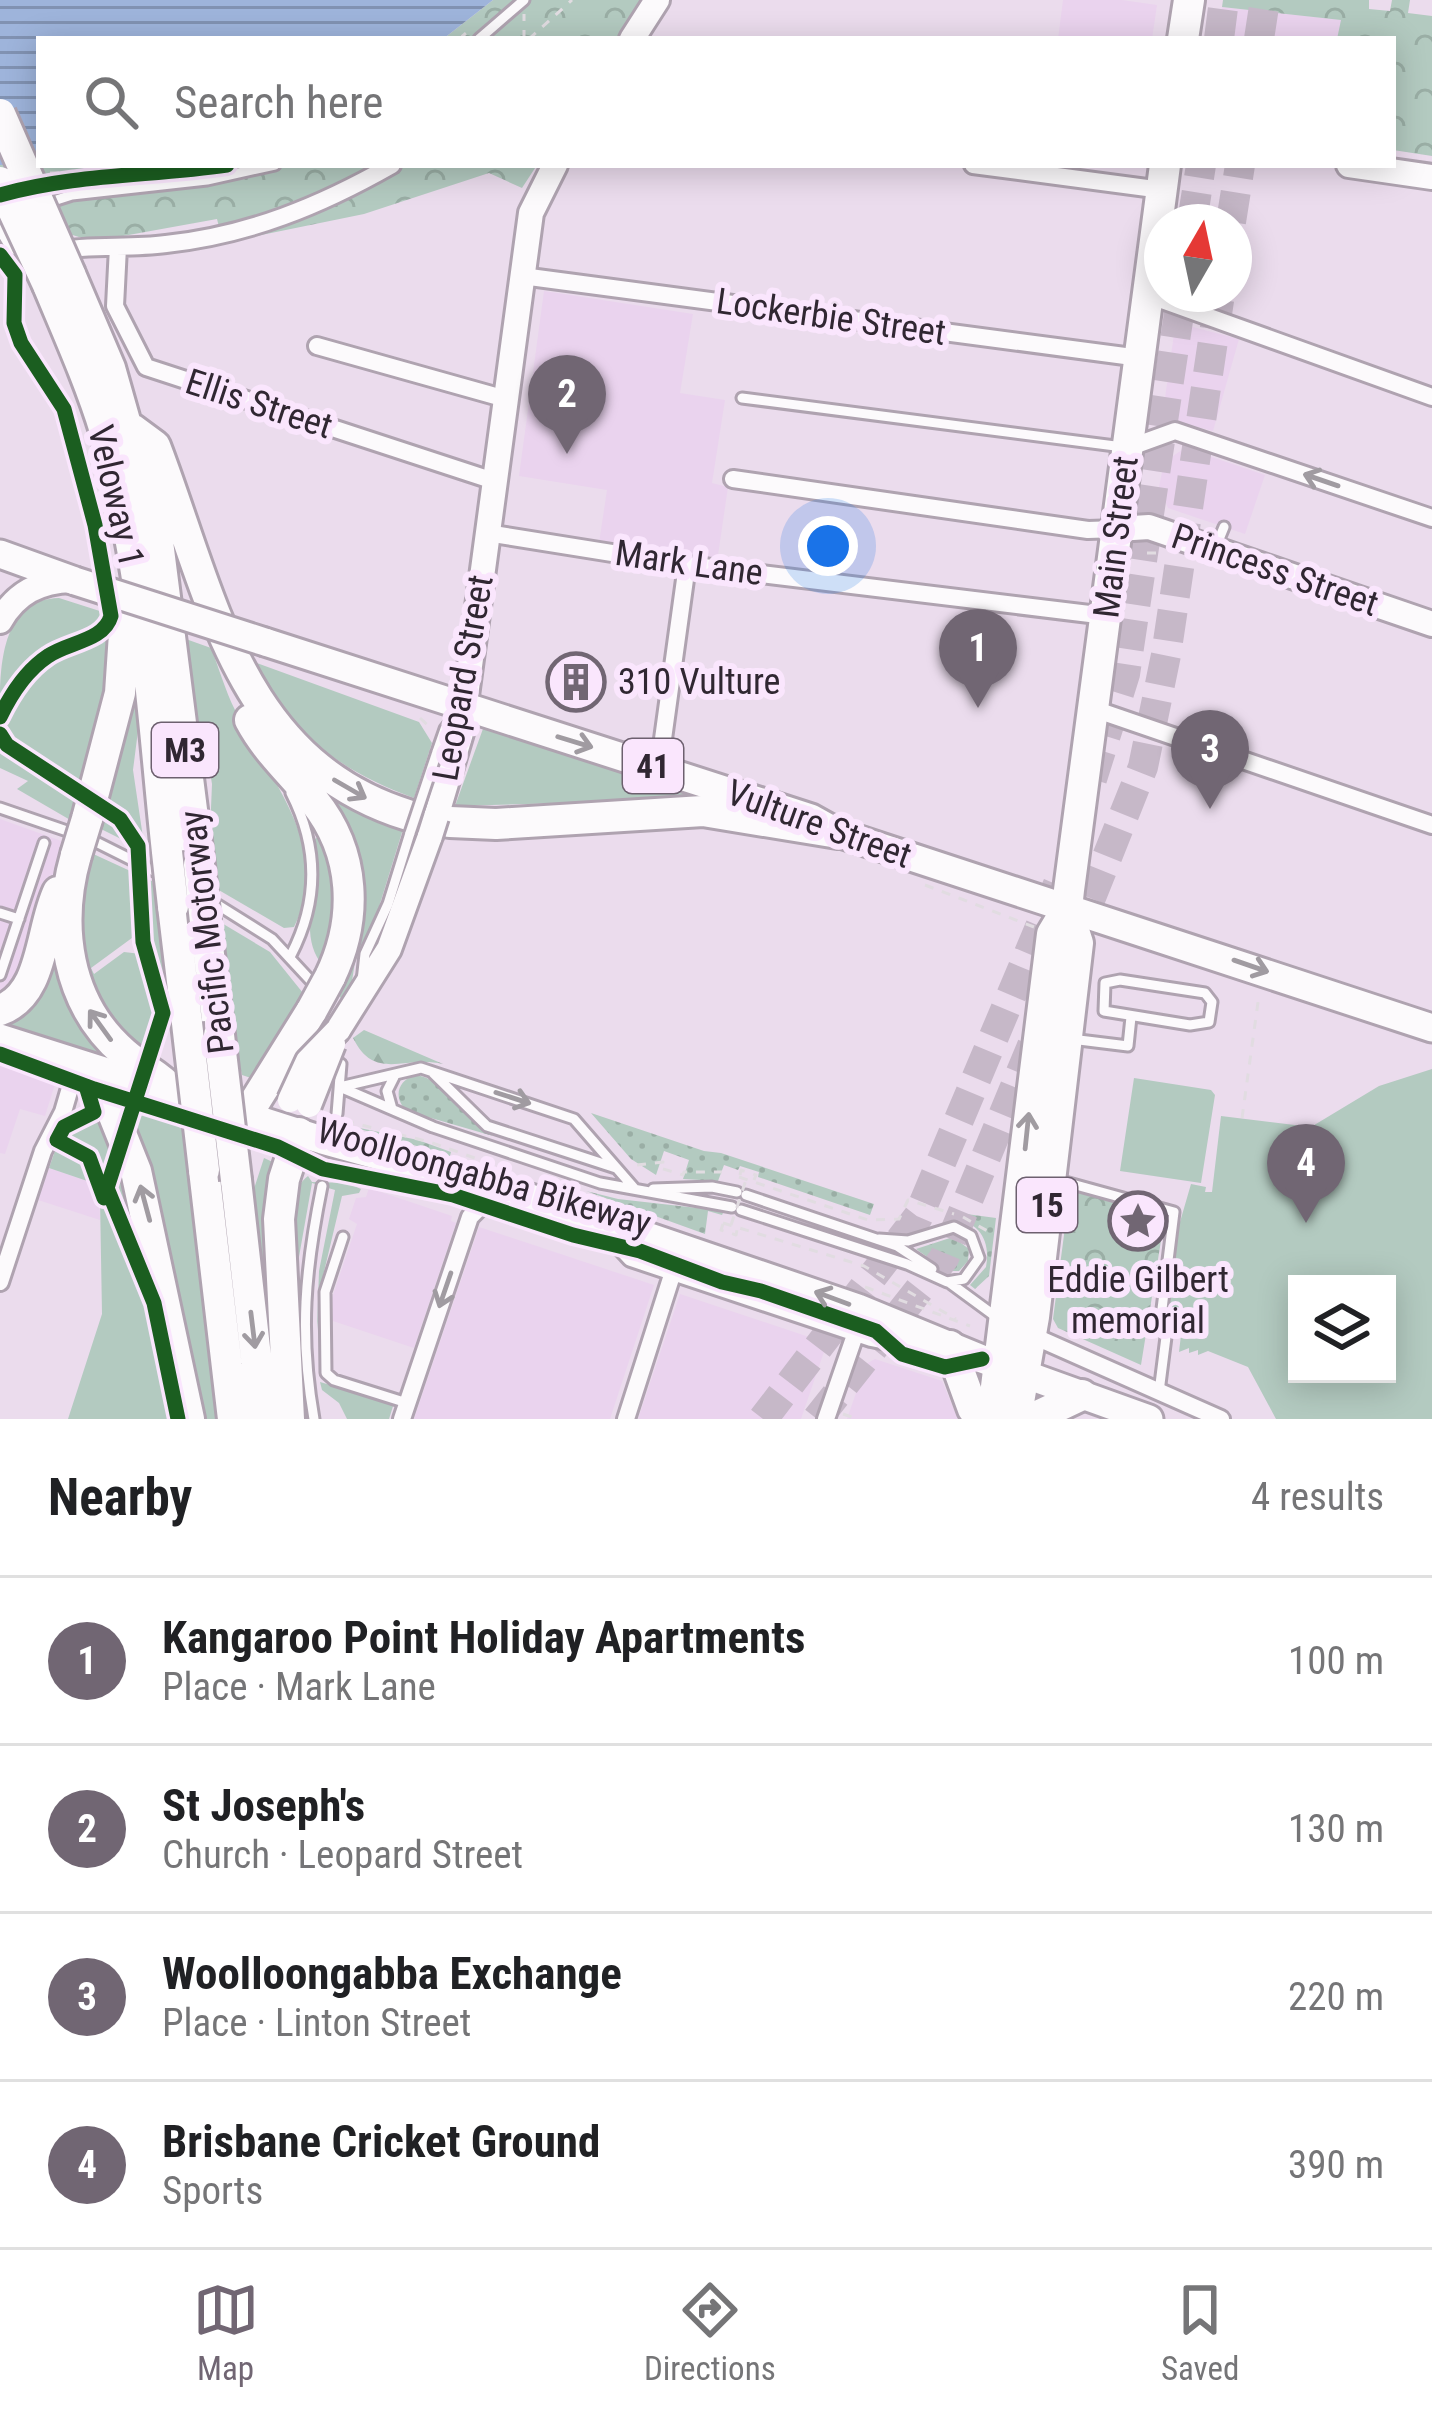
<!DOCTYPE html>
<meta charset="utf-8">
<style>
:root{--surface:#fff;--page:#f6f6f6;--text:#202124;--muted:#757577;--line:#e0e0e0;--accent:#716673}
body{margin:0;font-family:"Roboto Condensed",sans-serif;background:var(--page);color:var(--text)}
.controls{position:absolute;right:36px;bottom:36px;display:grid;overflow:hidden;border-radius:0px;box-shadow:0 6px 30px #0003}
.controls button{width:108px;height:108px;display:grid;place-items:center;padding:0;border:0;border-bottom:3px solid var(--line);background:var(--surface);color:var(--text);font:60px sans-serif}
.compass{position:absolute;left:1144px;top:204px;width:108px;height:108px;border-radius:50%;background:var(--surface);box-shadow:0 6px 30px #0003;rotate:9deg}
.you{position:absolute;left:828px;top:546px;width:42px;height:42px;margin:-30px;border:9px solid #fff;border-radius:50%;background:#1a73e8;box-shadow:0 0 0 18px #1a73e833}
.badge{display:grid;place-items:center;width:78px;height:78px;border-radius:50%;background:var(--accent);color:#fff;font-size:39px;font-weight:700}
.pin{position:absolute;translate:-50% -99px;filter:drop-shadow(0 3px 6px #0008)}
.pin::after{content:'';position:absolute;top:63px;width:42px;height:36px;background:inherit;clip-path:polygon(0 0,100% 0,50% 100%)}
.list{margin:0;padding:0;list-style:none}
h2{display:flex;justify-content:space-between;align-items:center;height:156px;margin:0;padding:0 48px;font-size:51px}
h2 small{font-size:39px;font-weight:400;color:var(--muted)}
.list li{display:grid;grid-template-columns:78px 1fr auto;gap:36px;align-items:center;box-sizing:border-box;height:168px;padding:0 48px;border-top:3px solid var(--line)}
.list b{display:block;font-size:45px;white-space:nowrap}
.list p{margin:0;font-size:39px;white-space:nowrap;color:var(--muted)}
.list em{font-size:39px;font-style:normal;color:var(--muted)}
.icon{flex:none;width:66px;height:66px;fill:none;stroke:currentColor;stroke-width:2;stroke-linecap:round;stroke-linejoin:round}
.map{position:relative;flex:none;width:1432px;height:1419px;overflow:hidden}
.search{position:absolute;background:var(--surface);box-shadow:0 6px 30px #0003;left:36px;right:36px;top:36px;height:132px;display:flex;align-items:center;gap:30px;box-sizing:border-box;padding:0 42px;border-radius:0px;color:var(--muted);font-size:45px}
.sheet{height:828px;background:var(--surface)}
nav{display:flex;justify-content:space-around;align-items:center;box-sizing:border-box;height:168px;border-top:3px solid var(--line);background:var(--surface);font-size:33px;color:var(--muted)}
nav a{display:grid;justify-items:center;gap:6px}
nav .on{color:var(--accent)}
.map>svg:first-child{display:block}
</style>
<div class="map">
<svg width="1432" height="1419" viewBox="0 0 1432 1419">
<defs>
<pattern id="forest-firs" width="22" height="20" patternUnits="userSpaceOnUse" patternTransform="scale(3)"><rect width="22" height="20" fill="#b3cac0"/><path d="M5 1l3.5 6h-7zM16 11l3.5 6h-7z" fill="#9aaea5"/></pattern>
<pattern id="park-crowns" width="20" height="18" patternUnits="userSpaceOnUse" patternTransform="scale(3)"><rect width="20" height="18" fill="#b3cac0"/><path d="M2 6a3 3 0 1 1 6 0M12 15a3 3 0 1 1 6 0" fill="none" stroke="#9aaea5"/></pattern>
<pattern id="garden-dots" width="8" height="8" patternUnits="userSpaceOnUse" patternTransform="scale(3)"><rect width="8" height="8" fill="#b3cac0"/><path d="M2 2h.1M6 6h.1" fill="none" stroke="#9aaea5" stroke-width="1.8" stroke-linecap="round"/></pattern>
<pattern id="water-rules" width="6" height="5" patternUnits="userSpaceOnUse" patternTransform="scale(3)"><rect width="6" height="5" fill="#9eb4db"/><path d="M0 2.5h6" fill="none" stroke="#8192b2"/></pattern>
</defs>
<rect width="100%" height="100%" fill="#ebdced"/>
<path fill="#ead3ee" d="M1063,0H1122L1157,5L1152,39H1058Z
M1222,7L1342,20L1337,39H1217Z
M544,291L693,314L680,393L725,400L712,483L728,487L717,562L599,543L607,490L519,476Z
M1181,324L1239,339L1213,431L1167,419L1163,412L1174,334Z
M1185,448L1265,475L1245,534L1168,508L1159,487L1164,462Z
M0,819L64,842L21,978L0,996Z
M0,1066L55,1084L45,1116L20,1109L5,1154L0,1153Z
M49,1168L99,1185L100,1220L38,1200Z
M369,1188L452,1216L451,1221L456,1223L414,1348L330,1320L329,1307L357,1224L349,1219L356,1198L366,1197Z
M479,1227L654,1285L610,1419H414Z
M680,1294L827,1343L801,1419H638Z
M875,1359L942,1381L958,1419H847L866,1364Z"/>
<path fill="#b3cac0" fill-rule="evenodd" d="M59,598L106,613L104,624L40,657L0,703C0,661 4,599 59,598Z
M111,629L116,652L72,821L17,789L28,781L0,768V751L10,740L6,718L22,688L46,663Z
M183,638L211,648C219,668 225,690 235,710C267,778 335,847 294,927L284,928L217,889L210,832L212,784L204,734L195,722Z
M254,662L419,722L432,743L414,798C337,770 293,734 254,662Z
M132,707L136,709L139,723L133,770L145,851L97,827Z
M484,726L715,799L455,806Z
M287,757L404,826L379,907L355,962L352,981L341,999L337,990L361,937L362,901Z
M322,833L340,889L323,966C294,931 324,887 313,841Z
M89,852L152,881L154,888L168,1003L145,941L142,899L136,900V935L91,968L94,974L124,952L141,954L160,1012L146,1055C107,1020 79,980 75,926C74,903 84,875 89,852Z
M220,922L270,952L307,998L254,1079L242,1075L229,1020Z
M59,945L111,1054L109,1064L64,1043L4,1023Z
M1432,1069V1419H1276L1248,1367L1208,1351L1198,1355V1350L1189,1353V1348L1179,1352L1183,1318L1164,1315L1171,1253L1191,1184L1206,1187L1205,1192H1212L1221,1116L1311,1127L1379,1086ZM1297,1284H1387V1374H1297Z
M1134,1078L1211,1090L1215,1095L1201,1183L1120,1171Z
M135,1109L172,1122L185,1131L220,1419H201L156,1190L140,1135L131,1120Z
M99,1113L112,1132L154,1290L110,1183L102,1184L91,1156L61,1139L68,1127Z
M57,1145L87,1158L99,1185L49,1168Z
M264,1158L277,1164L276,1419L251,1198Z
M308,1176L312,1182L347,1183L361,1189L359,1193L342,1196L323,1276L317,1330L319,1271L335,1190L312,1183L293,1291C291,1258 278,1199 308,1176Z
M100,1199L107,1201L147,1295L174,1419H68L102,1314Z
M320,1382L394,1403L389,1419H347L339,1403L322,1390Z"/>
<path fill="url(#forest-firs)" d="M364,1030L443,1064C404,1055 375,1082 353,1038Z"/>
<path fill="url(#park-crowns)" d="M493,0H646L620,39H443Z
M1223,0H1369V9L1390,11L1392,0H1410L1408,13L1432,16V156L1393,150V39H1337L1341,20L1222,7Z
M0,165L39,164L537,165L522,188L489,173L364,214L223,243L217,219L112,238L79,237L0,213Z
M1070,1189L1162,1215L1164,1222L1141,1365L1058,1328L1053,1319Z"/>
<path fill="url(#garden-dots)" d="M415,1075C446,1078 466,1121 493,1136L407,1111C393,1098 397,1081 415,1075Z
M591,1113L704,1151L721,1153L874,1204L870,1215L758,1177L759,1172L740,1166L738,1170L724,1165L718,1181L683,1179L689,1160L664,1151L656,1175L631,1159Z
M350,1126L418,1140L451,1152L450,1156Z
M586,1191L618,1199L724,1211L722,1215L708,1211L705,1234Z
M952,1212L996,1218L989,1276L975,1289L970,1285L986,1267C991,1240 979,1222 952,1218Z
M953,1237L969,1249L968,1261L959,1271H947L916,1249Z"/>
<path fill="url(#water-rules)" d="M0,0H493L443,39H39V164L0,165Z"/>
<g fill="none" stroke-linecap="round" stroke-linejoin="round">
<path stroke="#c6b8c8" stroke-width="30" stroke-dasharray="30 15" stroke-linecap="butt" d="M1219,39L1224,0
M1259,39L1265,0
M1192,222L1201,165
M1231,222L1240,165
M1092,779L1125,674L1182,294
M1074,940L1143,767L1166,655L1220,294
M763,1419L918,1217L1059,882
M817,1419L944,1258L1034,1041"/>
<g stroke="#afa3b0" stroke-width="15">
<path id="lane" d="M479,39L524,0
M44,204L72,195L207,180L275,165
M742,398L1123,447
M1215,549L1224,527
M437,752L445,729L456,715
M0,808L67,831
M94,841L154,871
M218,905L272,939L311,981
M0,913L19,919
M291,955C319,901 318,846 291,793
M0,975L44,843
M1120,980L1205,993L1212,1002L1209,1022L1190,1025L1104,1011L1105,983Z
M362,981L365,954L388,904L410,833
M1071,1039L1128,1046L1131,1017
M433,1073L487,1126L616,1168
M340,1087L433,1127L600,1183L732,1207
M340,1087L421,1068L574,1119L634,1188
M392,1109L387,1091L395,1075
M337,1114L341,1064
M1054,1179L1174,1212L1161,1317L1166,1337L1159,1392
M653,1189L712,1187L737,1192
M746,1195L897,1246L932,1269
M741,1210L907,1264L947,1282L964,1279L979,1258L971,1236L954,1227L908,1241L879,1239
M343,1237L325,1292L326,1373L334,1380L407,1403
M950,1283L999,1319
M314,1419C299,1334 305,1270 322,1186"/>
</g>
<g stroke="#afa3b0" stroke-width="22">
<path id="street" d="M973,165L1162,190
M0,223L13,245L30,254
M118,247L115,306L146,367L494,481
M55,251C92,244 129,249 166,244C249,235 320,206 392,165
M522,276L1140,358
M1148,295L1432,397
M317,346L506,399
M1128,448L1175,431L1432,518
M733,479L1088,530L1117,529
M487,533L687,565L1106,616
M1094,709L1432,825
M659,768L687,565
M615,1225L619,1245L631,1258L871,1338L907,1345L934,1343
M0,1282L43,1151L63,1112L77,1064
M1031,1335L1221,1419
M402,1419L470,1217L498,1189
M626,1419L673,1272
M826,1419L856,1332"/>
</g>
<g stroke="#afa3b0" stroke-width="30">
<path id="secondary" d="M632,39L657,0
M1349,165L1432,177
M1117,529L1149,527L1432,624
M0,621C16,593 39,581 72,580
M436,817L461,733L531,213L555,165
M338,1030L389,949L430,836"/>
</g>
<g stroke="#afa3b0" stroke-width="33">
<path id="primary" d="M0,554L75,581
M265,642L811,818L838,833C1036,899 1234,962 1432,1028
M0,1038L322,1140L559,1206L858,1308L982,1359L1149,1419"/>
</g>
<g stroke="#afa3b0" stroke-width="36">
<path id="highway" d="M1183,39L1189,0
M70,274L110,368L157,534L199,865
M48,285C68,333 90,382 105,431C145,566 152,712 167,852
M132,429L155,446C211,592 237,762 408,815
M250,720C267,752 292,773 314,801C356,853 358,919 330,977
M87,819L120,693L125,619
M450,822L496,824L703,811L838,833
M76,855C56,925 66,1003 124,1053C142,1069 158,1074 175,1093
M173,906L187,1023
M205,922L219,1035
M0,1010C44,995 40,930 58,892
M96,1071L136,1171L189,1419
M246,1116L312,1010
M204,1170L233,1419
M236,1180L263,1419
M950,1346L973,1409L981,1419
M289,1419L279,1219L284,1179L299,1133
M992,1419L1052,934L1067,909
M1016,1419L1034,1317L1078,943L1067,909L1069,890L1165,165
M1031,1419L1082,1395"/>
</g>
<path stroke="#e1dce1" stroke-width="3" stroke-dasharray="9 9" stroke-linecap="butt" d="M459,39L471,29
M524,39V14
M529,39L572,0
M50,173L101,172L130,165
M1147,553H1163
M420,718L433,730
M925,885L1034,927
M0,1063L53,1081
M134,1107L176,1120
M1242,1118L1259,995
M345,1121L430,1142L497,1166
M637,1165L663,1162L660,1168L683,1175L684,1172H722
M740,1175L741,1170L756,1175L754,1180
M739,1177L868,1220L899,1219L908,1200L954,1214
M963,1217L991,1233
M723,1223L864,1266L956,1319
M723,1224L721,1230L736,1235L737,1230
M865,1287L970,1326
M843,1414L857,1419"/>
<use href="#lane" stroke="#fcfafc" stroke-width="9"/>
<use href="#street" stroke="#fcfafc" stroke-width="16"/>
<use href="#secondary" stroke="#fcfafc" stroke-width="24"/>
<use href="#primary" stroke="#fcfafc" stroke-width="27"/>
<use href="#highway" stroke="#fcfafc" stroke-width="30"/>
<g stroke="#afa3b0" stroke-width="15" stroke-linecap="butt">
<path id="lane-bridge" d="M410,833L437,752"/>
</g>
<g stroke="#afa3b0" stroke-width="30" stroke-linecap="butt">
<path id="secondary-bridge" d="M430,836L436,817
M290,1100L308,1061L338,1030
M309,1105L333,1044"/>
</g>
<g stroke="#afa3b0" stroke-width="33" stroke-linecap="butt">
<path id="primary-bridge" d="M75,581L265,642"/>
</g>
<g stroke="#afa3b0" stroke-width="36" stroke-linecap="butt">
<path id="highway-bridge" d="M0,114L70,274
M0,182L48,285
M167,852L173,906
M76,855L87,819
M199,865L205,922
M312,1010L330,977
M187,1023L204,1170
M219,1035L236,1180"/>
</g>
<path stroke="#e1dce1" stroke-width="3" stroke-dasharray="9 9" stroke-linecap="butt" d="M731,1225L746,1180"/>
<use href="#lane-bridge" stroke="#fcfafc" stroke-width="9"/>
<use href="#secondary-bridge" stroke="#fcfafc" stroke-width="24"/>
<use href="#primary-bridge" stroke="#fcfafc" stroke-width="27"/>
<use href="#highway-bridge" stroke="#fcfafc" stroke-width="30"/>
<g stroke="#fae6fd" stroke-width="22">
<path id="cycleway" d="M0,195C74,174 151,176 227,165
M0,255L15,275L14,323L21,343L64,409L95,525L111,616C104,641 68,642 48,656C27,670 11,694 0,717
M0,734L7,745L120,819L138,846L143,942L163,1013L107,1188L154,1303L178,1419
M0,1054L94,1089L278,1147L323,1169L453,1195L573,1235L640,1251L722,1282L761,1291L876,1331L902,1354L945,1367L982,1359
M86,1086L94,1112L64,1127L57,1140L89,1157L104,1198"/>
</g>
<use href="#cycleway" stroke="#1b5e20" stroke-width="15"/>
</g>
<defs><path id="oneway-shaft" d="M-6 0H5M1.5-3L5.5 0L1.5 3" fill="none" stroke-width="1.6" stroke-linecap="round" stroke-linejoin="round" transform="scale(3)"/></defs>
<g stroke="#a09ba1">
<use href="#oneway-shaft" transform="translate(1321 480) rotate(-161)"/>
<use href="#oneway-shaft" transform="translate(575 742) rotate(17)"/>
<use href="#oneway-shaft" transform="translate(350 789) rotate(30)"/>
<use href="#oneway-shaft" transform="translate(1251 966) rotate(19)"/>
<use href="#oneway-shaft" transform="translate(100 1025) rotate(-126)"/>
<use href="#oneway-shaft" transform="translate(513 1098) rotate(18)"/>
<use href="#oneway-shaft" transform="translate(1027 1131) rotate(-84)"/>
<use href="#oneway-shaft" transform="translate(145 1203) rotate(-105)"/>
<use href="#oneway-shaft" transform="translate(445 1290) rotate(109)"/>
<use href="#oneway-shaft" transform="translate(832 1298) rotate(-160)"/>
<use href="#oneway-shaft" transform="translate(253 1330) rotate(83)"/>
</g>
<defs>
<g id="building-ring" transform="scale(3)"><circle r="9.5" fill="#fae6fd" stroke="#716673" stroke-width="1.5"/><path d="M-4-6H4V6H1V3H-1V6H-4ZM-2.5-4.3h1.7v1.8h-1.7ZM.8-4.3h1.7v1.8H.8ZM-2.5-1h1.7V.8h-1.7ZM.8-1h1.7V.8H.8Z" fill="#716673"/></g>
<g id="sight-ring" transform="scale(3)"><circle r="9.5" fill="#fae6fd" stroke="#716673" stroke-width="1.5"/><path d="M0-6L1.8-2.2L6-1.7L2.9 1.2L3.7 5.4L0 3.3L-3.7 5.4L-2.9 1.2L-6-1.7L-1.8-2.2Z" fill="#716673"/></g>
</defs>
<g fill-rule="evenodd">
<use href="#building-ring" x="576" y="682"/>
<use href="#sight-ring" x="1138" y="1221"/>
</g>
<g text-anchor="middle" dominant-baseline="central" stroke-width="12" stroke-linejoin="round" paint-order="stroke">
<g fill="#fae6fd" stroke="#6d606f" stroke-width="3">
<rect x="152" y="723" width="66" height="54" rx="9"/>
<rect x="623" y="739" width="60" height="54" rx="9"/>
<rect x="1017" y="1178" width="60" height="54" rx="9"/>
</g>
<g font-size="33" font-weight="bold" fill="#302732">
<text x="185" y="750">M3</text>
<text x="653" y="766">41</text>
<text x="1047" y="1205">15</text>
</g>
<g font-size="36" fill="#302732" stroke="#fae6fd">
<text transform="translate(831 317) rotate(8)">Lockerbie Street</text>
<text transform="translate(259 404) rotate(18)">Ellis Street</text>
<text transform="translate(116 496) rotate(77)">Veloway 1</text>
<text transform="translate(1116 537) rotate(-83)">Main Street</text>
<text transform="translate(689 563) rotate(8)">Mark Lane</text>
<text transform="translate(1275 570) rotate(19)">Princess Street</text>
<text transform="translate(463 678) rotate(-80)">Leopard Street</text>
<text transform="translate(819 824) rotate(20)">Vulture Street</text>
<text transform="translate(207 932) rotate(-97)">Pacific Motorway</text>
<text transform="translate(484 1177) rotate(16)">Woolloongabba Bikeway</text>
</g>
<g font-size="36" fill="#302732" stroke="#fae6fd" text-anchor="start">
<text x="618" y="682">310 Vulture</text>
<text x="1138" y="1280" text-anchor="middle">Eddie Gilbert<tspan x="1138" dy="41">memorial</tspan></text>
</g>
</g>
</svg>
<div class="controls">
<button><svg class="icon" aria-label="layers" viewBox="0 0 24 24"><path d="M12 4l9 5-9 5-9-5zM3 14l9 5 9-5"/></svg></button>
</div>
<svg class="compass" viewBox="-18 -18 36 36"><path d="M0-13l5 13h-10z" fill="#e53935"/><path d="M0 13l5-13h-10z" fill="#757577"/></svg>
<div class="you"></div>
<div class="pin badge" style="left:978px;top:708px">1</div>
<div class="pin badge" style="left:567px;top:454px">2</div>
<div class="pin badge" style="left:1210px;top:809px">3</div>
<div class="pin badge" style="left:1306px;top:1223px">4</div>
<div class="search"><svg class="icon" aria-label="search" viewBox="0 0 24 24"><circle cx="10" cy="10" r="6"/><path d="M15 15l6 6"/></svg>Search here</div>
</div>
<section class="sheet">
<h2>Nearby<small>4 results</small></h2>
<ul class="list">
<li><span class="badge">1</span><div><b>Kangaroo Point Holiday Apartments</b><p>Place · Mark Lane</p></div><em>100 m</em></li>
<li><span class="badge">2</span><div><b>St Joseph's</b><p>Church · Leopard Street</p></div><em>130 m</em></li>
<li><span class="badge">3</span><div><b>Woolloongabba Exchange</b><p>Place · Linton Street</p></div><em>220 m</em></li>
<li><span class="badge">4</span><div><b>Brisbane Cricket Ground</b><p>Sports</p></div><em>390 m</em></li>
</ul>
</section>
<nav>
<a class="on"><svg class="icon" aria-label="map" viewBox="0 0 24 24"><path d="M3 6l6-2 6 2 6-2v14l-6 2-6-2-6 2zM9 4v14M15 6v14"/></svg>Map</a>
<a><svg class="icon" aria-label="directions" viewBox="0 0 24 24"><path d="M12 3l9 9-9 9-9-9zM9 14v-3h6M13 9l2 2-2 2"/></svg>Directions</a>
<a><svg class="icon" aria-label="saved" viewBox="0 0 24 24"><path d="M7 4h10v16l-5-4-5 4z"/></svg>Saved</a>
</nav>
